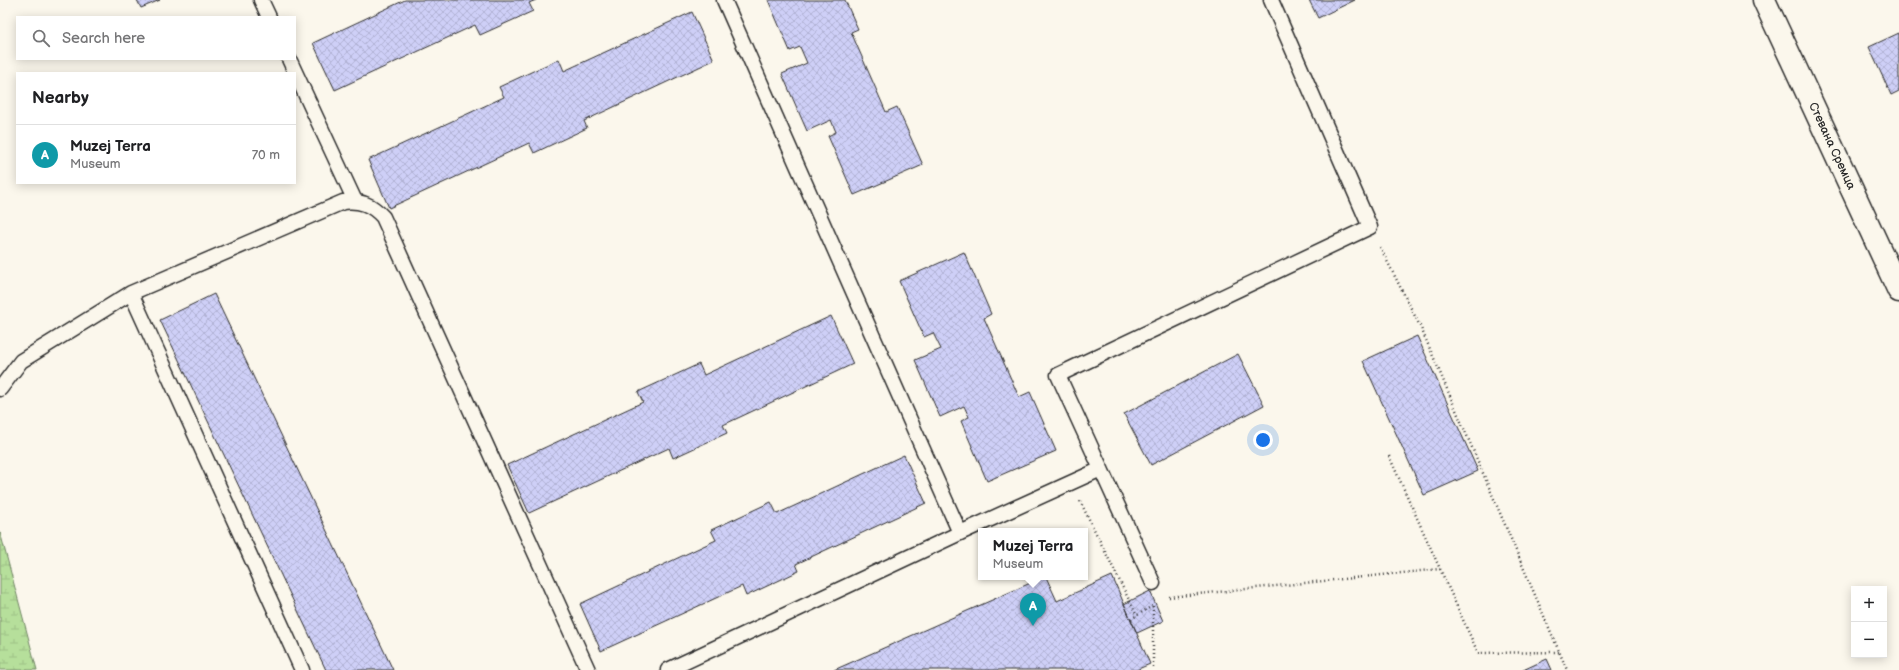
<!DOCTYPE html>
<meta charset="utf-8">
<style>
:root{--surface:#fff;--page:#f6f6f6;--text:#202124;--muted:#757577;--line:#e0e0e0;--accent:#2563eb}
body{margin:0;font-family:"Balsamiq Sans",sans-serif;background:var(--page);color:var(--text)}
.controls{position:absolute;right:12px;bottom:12px;display:grid;overflow:hidden;border-radius:0px;box-shadow:0 2px 10px #0003}
.controls button{width:36px;height:36px;display:grid;place-items:center;padding:0;border:0;border-bottom:1px solid var(--line);background:var(--surface);color:var(--text);font:20px sans-serif}
.you{position:absolute;left:1263px;top:440px;width:14px;height:14px;margin:-10px;border:3px solid #fff;border-radius:50%;background:#1a73e8;box-shadow:0 0 0 6px #1a73e833}
.badge{display:grid;place-items:center;width:26px;height:26px;border-radius:50%;background:var(--accent);color:#fff;font-size:13px;font-weight:700}
.pin{position:absolute;translate:-50% -33px;filter:drop-shadow(0 1px 2px #0008)}
.pin::after{content:'';position:absolute;top:21px;width:14px;height:12px;background:inherit;clip-path:polygon(0 0,100% 0,50% 100%)}
.popup{position:absolute;left:978px;top:528px;width:110px;height:52px;box-sizing:border-box;display:grid;place-content:center;border-radius:0px;background:var(--surface);filter:drop-shadow(0 1px 3px #0005);font-size:13px;white-space:nowrap;color:var(--muted)}
.popup b{font-size:15px;color:var(--text)}
.popup::after{content:'';position:absolute;left:50%;top:100%;margin-left:-8px;border:8px solid transparent;border-top-color:var(--surface)}
.list{margin:0;padding:0;list-style:none}
h2{display:flex;justify-content:space-between;align-items:center;height:52px;margin:0;padding:0 16px;font-size:17px}
h2 small{font-size:13px;font-weight:400;color:var(--muted)}
.list li{display:grid;grid-template-columns:26px 1fr auto;gap:12px;align-items:center;box-sizing:border-box;height:60px;padding:0 16px;border-top:1px solid var(--line)}
.list b{display:block;font-size:15px;white-space:nowrap}
.list p{margin:0;font-size:13px;white-space:nowrap;color:var(--muted)}
.list em{font-size:13px;font-style:normal;color:var(--muted)}
.icon{flex:none;width:22px;height:22px;fill:none;stroke:currentColor;stroke-width:2;stroke-linecap:round;stroke-linejoin:round}
.map{position:relative;flex:none;width:1899px;height:670px;overflow:hidden}
.search{position:absolute;background:var(--surface);box-shadow:0 2px 10px #0003;left:16px;top:16px;width:280px;height:44px;display:flex;align-items:center;gap:10px;box-sizing:border-box;padding:0 14px;border-radius:0px;color:var(--muted);font-size:15px}
.panel{position:absolute;background:var(--surface);box-shadow:0 2px 10px #0003;left:16px;top:72px;width:280px;height:112px;border-radius:0px}
.map>svg:first-child{display:block}
</style>
<div class="map">
<svg width="1899" height="670" viewBox="0 0 1899 670">
<defs>
<pattern id="wetland-marsh" width="20" height="14" patternUnits="userSpaceOnUse"><rect width="20" height="14" fill="#b6df9b"/><path d="M1 5h8M5 5V1M11 12h8M15 12V8" fill="none" stroke="#9dc086"/></pattern>
<pattern id="building-cross-hatch" width="8" height="8" patternUnits="userSpaceOnUse"><rect width="8" height="8" fill="#cecff7"/><path d="M0 0l8 8M0 8l8-8" fill="none" stroke="#b1b2d4"/></pattern>
</defs>
<rect width="100%" height="100%" fill="#fbf7ec"/>
<filter id="ink" filterUnits="userSpaceOnUse"><feTurbulence type="fractalNoise" baseFrequency=".025" numOctaves="2"/><feDisplacementMap in="SourceGraphic" scale="8" xChannelSelector="R" yChannelSelector="G"/><feConvolveMatrix kernelMatrix="1 2 1 2 8 2 1 2 1" color-interpolation-filters="sRGB"/></filter>
<g filter="url(#ink)">
<path fill="url(#wetland-marsh)" stroke="#708563" d="M0,532L37,670H0Z"/>
<path fill="url(#building-cross-hatch)" stroke="#2b2b2b" d="M137,0H160L141,8Z
M405,0H536L529,3L533,11L480,35L475,25L335,90L313,43Z
M768,0H845L858,29L851,32L886,112L897,107L923,165L854,195L828,136L836,132L831,120L807,131L782,74L807,63L800,47L790,51Z
M1309,0H1355L1318,18Z
M692,12L714,60L584,121L587,128L534,153L529,143L389,208L368,160L504,97L499,87L559,59L564,71Z
M1899,33V91L1891,95L1869,47Z
M964,252L991,314L984,318L1019,397L1030,392L1056,451L987,481L961,421L969,417L964,406L940,417L915,360L941,349L933,333L924,337L899,281Z
M214,294L393,670H326L160,320Z
M831,316L853,364L723,425L727,433L673,458L669,448L529,513L507,465L643,402L638,392L699,364L704,375Z
M1417,336L1478,471L1424,495L1363,361Z
M1238,354L1264,405L1151,465L1124,414Z
M904,455L926,503L796,564L799,571L746,596L742,586L601,651L580,604L716,540L711,530L771,502L777,514Z
M1112,576L1150,664L1136,670H834L1044,577H1046L1057,601Z
M1150,591L1163,621L1137,633L1124,604Z
M1547,659L1552,670H1523Z"/>
<g fill="none" stroke-linecap="round" stroke-linejoin="round">
<g stroke="#2b2b2b" stroke-width="17">
<path id="service" d="M261,0L269,17
M724,0L960,533
M289,59L355,201
M131,293L302,670
M0,389L21,361L131,293L343,202C360,200 371,204 383,217L588,670
M1101,469L1153,583
M668,670L960,533L1101,469L1058,375L1370,227L1271,0"/>
</g>
<g stroke="#2b2b2b" stroke-width="25">
<path id="secondary" d="M1764,0L1899,291"/>
</g>
<path stroke="#2b2b2b" stroke-width="2.5" stroke-dasharray="1 3" stroke-linecap="butt" d="M1380,247L1421,328L1567,670
M1389,456L1478,653L1560,652
M1080,501L1137,616
M1169,597L1440,569
M1153,606V670
M1131,619L1154,605"/>
<use href="#service" stroke="#fbf7ec" stroke-width="14"/>
<use href="#secondary" stroke="#fbf7ec" stroke-width="22"/>
</g>
</g>
<g text-anchor="middle" dominant-baseline="central" stroke-width="3.5" stroke-linejoin="round" paint-order="stroke">
<g font-size="12" fill="#2b2b2b" stroke="#fbf7ec">
<text transform="translate(1832 146) rotate(65)">Стевана Сремца</text>
</g>
</g>
</svg>
<div class="controls">
<button>+</button>
<button>−</button>
</div>
<div class="you"></div>
<div class="pin badge" style="left:1033px;top:626px;background:#0f9aa8">A</div>
<div class="popup"><b>Muzej Terra</b>Museum</div>
<div class="search"><svg class="icon" aria-label="search" viewBox="0 0 24 24"><circle cx="10" cy="10" r="6"/><path d="M15 15l6 6"/></svg>Search here</div>
<section class="panel">
<h2>Nearby<small></small></h2>
<ul class="list">
<li><span class="badge" style="background:#0f9aa8">A</span><div><b>Muzej Terra</b><p>Museum</p></div><em>70 m</em></li>
</ul>
</section>
</div>
